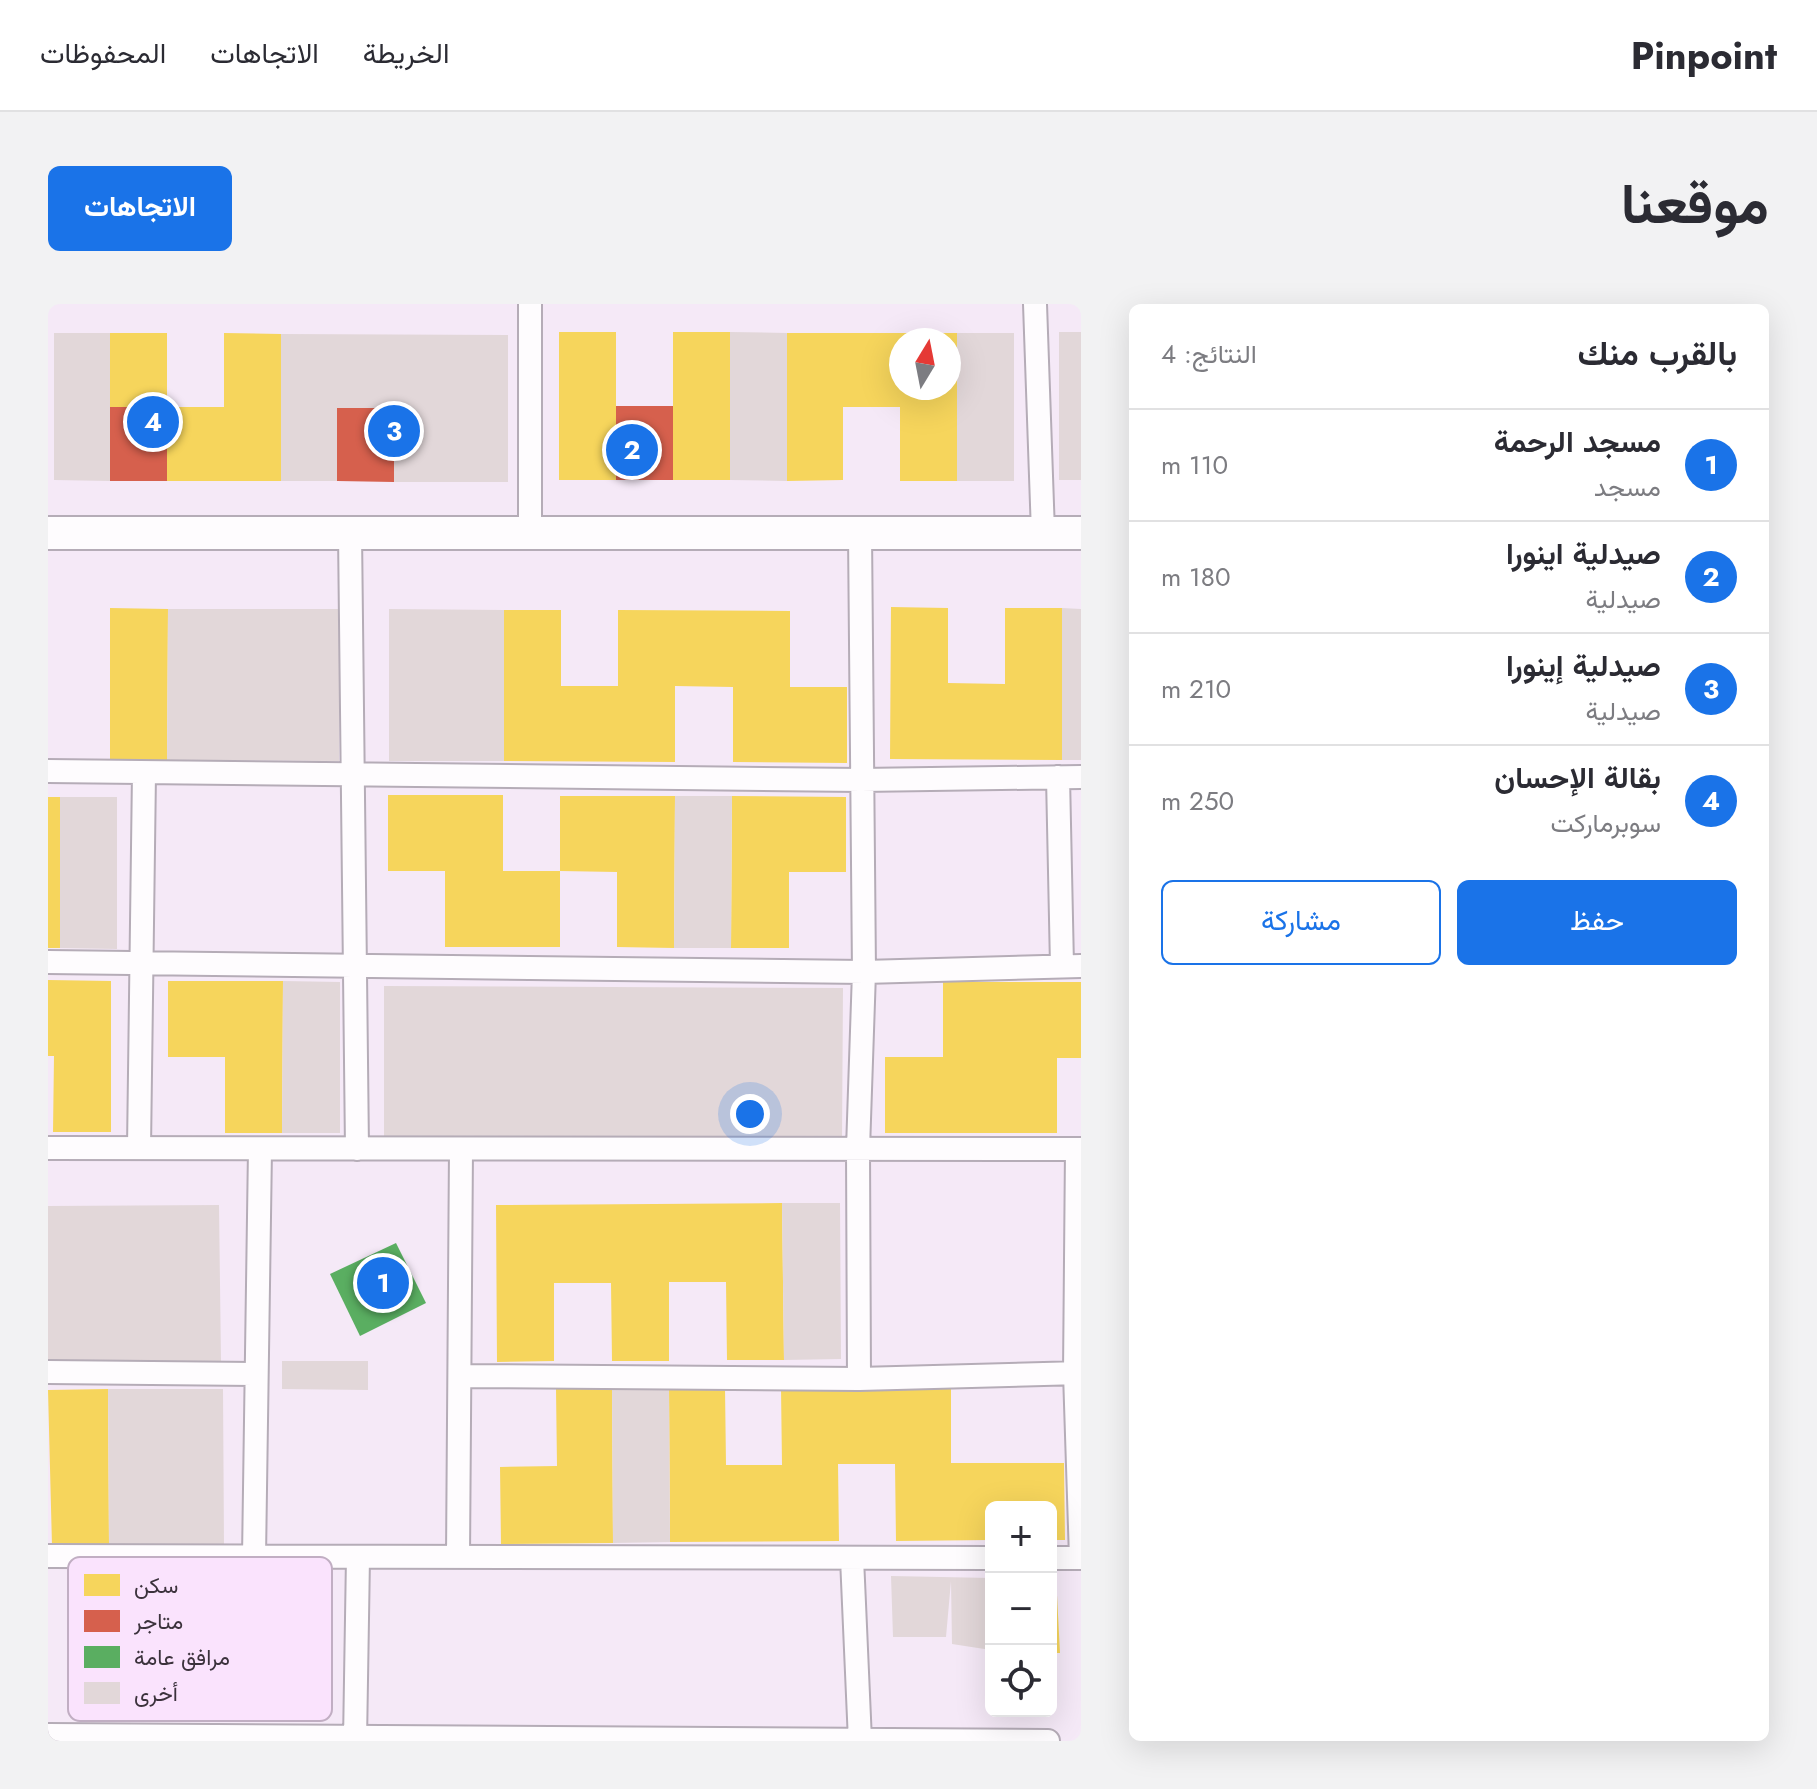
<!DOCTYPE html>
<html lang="ar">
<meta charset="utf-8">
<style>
:root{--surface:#fff;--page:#f2f2f3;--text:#2b2b33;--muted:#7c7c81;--line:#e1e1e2;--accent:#1a73e8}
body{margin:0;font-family:Jost,Vazirmatn,sans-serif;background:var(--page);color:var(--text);direction:rtl}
.controls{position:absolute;right:24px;bottom:24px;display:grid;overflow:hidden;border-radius:12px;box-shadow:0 8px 32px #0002}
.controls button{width:72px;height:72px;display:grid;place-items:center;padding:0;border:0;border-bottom:2px solid var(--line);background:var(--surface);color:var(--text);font:40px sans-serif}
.compass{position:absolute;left:841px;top:24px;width:72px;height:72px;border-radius:50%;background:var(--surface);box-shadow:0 8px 32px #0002;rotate:10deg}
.you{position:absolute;left:702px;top:810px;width:28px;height:28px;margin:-20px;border:6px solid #fff;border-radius:50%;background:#1a73e8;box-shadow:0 0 0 12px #1a73e833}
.badge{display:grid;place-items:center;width:52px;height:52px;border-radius:50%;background:var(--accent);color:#fff;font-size:26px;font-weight:700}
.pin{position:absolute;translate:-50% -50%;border:4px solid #fff;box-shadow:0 2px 8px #0006}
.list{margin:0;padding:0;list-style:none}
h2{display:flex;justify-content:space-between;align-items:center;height:104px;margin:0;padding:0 32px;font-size:34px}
h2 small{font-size:26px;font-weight:400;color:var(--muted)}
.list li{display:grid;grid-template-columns:52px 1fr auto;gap:24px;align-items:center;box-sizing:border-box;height:112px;padding:0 32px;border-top:2px solid var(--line)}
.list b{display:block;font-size:30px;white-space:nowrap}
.list p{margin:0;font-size:26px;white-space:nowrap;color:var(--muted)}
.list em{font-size:26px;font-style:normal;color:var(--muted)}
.actions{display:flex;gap:16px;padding:24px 32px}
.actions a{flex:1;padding:18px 0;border:2px solid var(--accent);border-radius:12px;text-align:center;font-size:28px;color:var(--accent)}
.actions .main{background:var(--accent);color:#fff}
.icon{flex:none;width:44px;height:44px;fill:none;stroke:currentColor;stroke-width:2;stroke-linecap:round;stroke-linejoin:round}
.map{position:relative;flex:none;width:1033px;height:1437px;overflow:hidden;direction:ltr;border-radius:12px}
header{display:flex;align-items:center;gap:48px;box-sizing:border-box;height:112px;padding:0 40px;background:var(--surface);border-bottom:2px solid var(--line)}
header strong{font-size:38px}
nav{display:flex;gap:44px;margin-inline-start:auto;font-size:28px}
.intro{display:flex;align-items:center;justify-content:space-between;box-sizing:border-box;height:192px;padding:0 48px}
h1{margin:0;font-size:56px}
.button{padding:20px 36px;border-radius:12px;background:var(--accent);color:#fff;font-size:28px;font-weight:700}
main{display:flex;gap:48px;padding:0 48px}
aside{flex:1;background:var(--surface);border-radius:12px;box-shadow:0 8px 32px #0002}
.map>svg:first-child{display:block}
</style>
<header>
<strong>Pinpoint</strong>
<nav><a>الخريطة</a><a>الاتجاهات</a><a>المحفوظات</a></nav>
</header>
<div class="intro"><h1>موقعنا</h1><a class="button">الاتجاهات</a></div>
<main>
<aside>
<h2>بالقرب منك<small>النتائج: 4</small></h2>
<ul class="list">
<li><span class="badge">1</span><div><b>مسجد الرحمة</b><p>مسجد</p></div><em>110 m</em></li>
<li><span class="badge">2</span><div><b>صيدلية اينورا</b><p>صيدلية</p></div><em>180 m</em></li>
<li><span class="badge">3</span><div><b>صيدلية إينورا</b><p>صيدلية</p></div><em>210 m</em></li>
<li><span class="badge">4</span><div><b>بقالة الإحسان</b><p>سوبرماركت</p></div><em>250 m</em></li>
</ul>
<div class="actions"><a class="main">حفظ</a><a>مشاركة</a></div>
</aside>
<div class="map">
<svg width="1033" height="1437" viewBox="0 0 1033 1437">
<rect width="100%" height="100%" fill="#f5e9f7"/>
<path fill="#f6d55c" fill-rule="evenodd" d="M511,28H568V176H511Z
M625,28H682V176H625Z
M62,29H119V103H176V29L233,30V177H119V103H62Z
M739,29H909V177H852V103H795V176L739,177ZM853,36H901V84H853Z
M843,303L900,304V379L957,380V304H1014V456L842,455Z
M62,304L120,305L119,456H62Z
M456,306H513V382H570V306L742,307V383H799V459L685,458V383L627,382V458L456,457Z
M340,491H455V567H512V492H627L626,644L569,643V568L512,567V643H397V567H340Z
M684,492L798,493V568H741V644H683Z
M0,493H12V644H0Z
M0,676L63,677V828H5L6,752H0Z
M120,677H235L234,829H177V753H120Z
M895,678H1033V754H1009V829H837V753H895Z
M734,899L736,1056H679L678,978H621V1057H564L563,979H506V1057L449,1058L448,901Z
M903,1082V1159H1016L1017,1236H1003V1203H943V1236L848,1237L847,1160H790L791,1237L622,1238L621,1084H677L678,1161H734L733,1084Z
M60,1085L61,1242H4L0,1086Z
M508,1085H564L565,1239L453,1240L452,1163L509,1162Z
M1003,1279L1009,1291L1012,1349H1003Z"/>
<path fill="#d6604d" d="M568,102H625V176H568Z
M62,103H119V177H62Z
M289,104H346V178L289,177Z"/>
<path fill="#5aae61" d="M348,939L378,999L312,1032L282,970Z"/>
<path fill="#e2d7d9" d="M682,28L739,29V177L682,176Z
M1011,28H1033V176H1011Z
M6,29H62V177L6,176Z
M909,29H966V177H909Z
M233,30L460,31V178H346V104H289V177H233Z
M1014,304L1033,305V456H1014Z
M120,305H291V457L119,456Z
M341,305L456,306V457H341Z
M627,492H684L683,644H626Z
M12,493H69V645L12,644Z
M235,677L292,678V829H234Z
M336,682L795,684L794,835L336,833Z
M734,899H792L793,1055L736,1056Z
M171,901L173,1058L0,1059V902Z
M234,1057H320V1086L234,1085Z
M621,1084L622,1238L565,1239L564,1085Z
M60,1085H175L176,1241L61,1242Z
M843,1272L943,1274V1346L904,1340L903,1277L898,1333H845Z"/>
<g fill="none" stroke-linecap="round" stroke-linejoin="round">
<g stroke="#b5acb7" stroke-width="26">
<path id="street" d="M482,0V229
M987,0L995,229
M302,229L309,845
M0,467L813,476L1033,473
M1010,473L1014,662
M0,658L816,668L1033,662
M0,844L1033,845
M91,844L96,469
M1029,845L1027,1069L1033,1254
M0,1068L206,1070
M413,1072L811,1075L1033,1069
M811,1075L810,845L816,668L812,229
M0,1252L943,1254
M206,1253L212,845
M410,1253L413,845
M804,1254L812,1437
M1003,1254H1033
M0,1431L1000,1437
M307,1437L310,1253"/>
</g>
<g stroke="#b5acb7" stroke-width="36">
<path id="secondary" d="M0,229H1033"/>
</g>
<use href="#street" stroke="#fefcfe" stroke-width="22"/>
<use href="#secondary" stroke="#fefcfe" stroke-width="32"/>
</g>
<rect x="20" y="1253" width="264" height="164" rx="12" fill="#fae3fd" stroke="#c1aec3" stroke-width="2"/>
<rect x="36" y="1270" width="36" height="22" fill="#f6d55c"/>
<rect x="36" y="1306" width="36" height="22" fill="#d6604d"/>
<rect x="36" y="1342" width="36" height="22" fill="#5aae61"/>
<rect x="36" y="1378" width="36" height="22" fill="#e2d7d9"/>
<g font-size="22" fill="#3b323c">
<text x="86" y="1289">سكن</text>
<text x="86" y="1325">متاجر</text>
<text x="86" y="1361">مرافق عامة</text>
<text x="86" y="1397">أخرى</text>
</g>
</svg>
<div class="controls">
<button>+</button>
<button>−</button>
<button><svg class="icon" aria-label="locate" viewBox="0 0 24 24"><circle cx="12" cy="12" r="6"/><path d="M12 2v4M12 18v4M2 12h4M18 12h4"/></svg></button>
</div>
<svg class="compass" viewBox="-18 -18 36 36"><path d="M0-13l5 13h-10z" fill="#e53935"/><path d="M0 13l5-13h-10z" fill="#7c7c81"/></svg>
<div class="you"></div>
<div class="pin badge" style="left:335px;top:979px">1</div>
<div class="pin badge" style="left:584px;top:146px">2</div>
<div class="pin badge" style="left:346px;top:127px">3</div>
<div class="pin badge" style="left:105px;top:118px">4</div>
</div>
</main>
